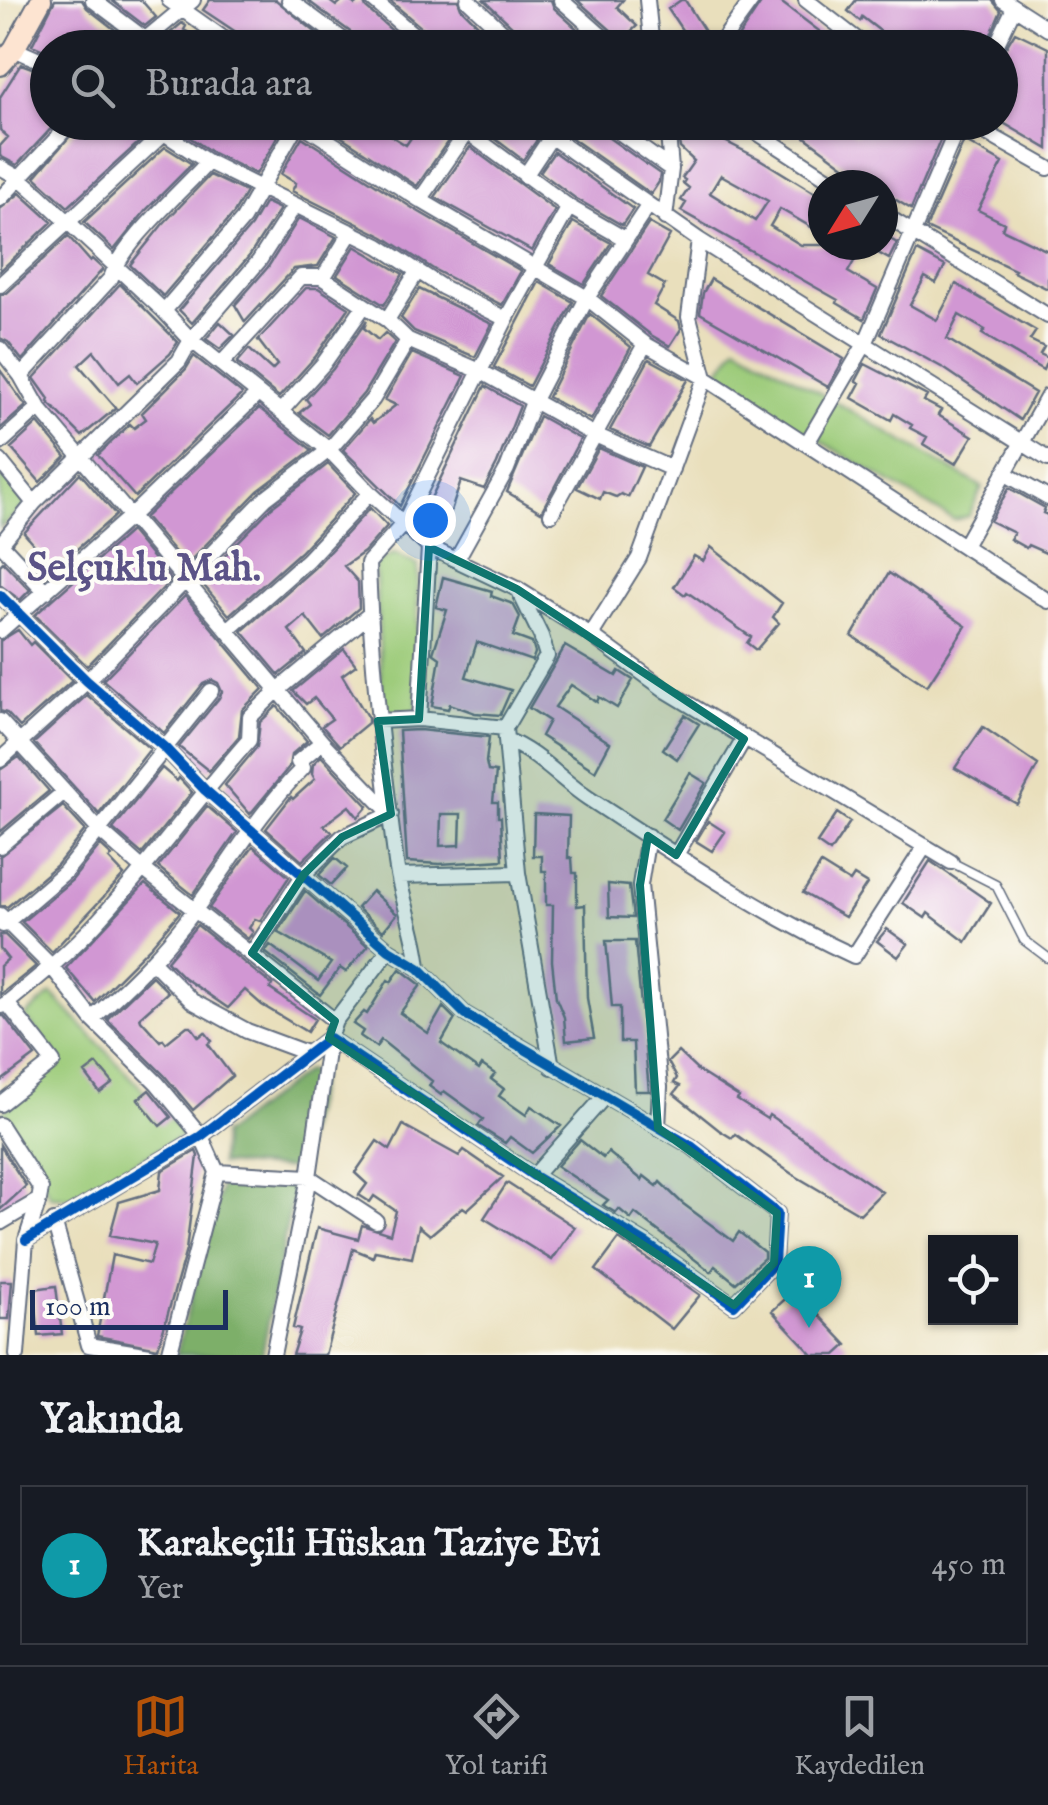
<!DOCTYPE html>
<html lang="tr">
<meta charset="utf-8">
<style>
:root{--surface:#171b24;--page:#242831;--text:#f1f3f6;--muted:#9ea1a6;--line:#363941;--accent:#b45309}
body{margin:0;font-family:"IM FELL English",serif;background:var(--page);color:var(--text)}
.controls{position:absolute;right:30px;bottom:30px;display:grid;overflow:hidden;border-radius:0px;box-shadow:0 2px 8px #0004}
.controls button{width:90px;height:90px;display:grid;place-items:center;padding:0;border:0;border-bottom:2px solid var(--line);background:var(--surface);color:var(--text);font:50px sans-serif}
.compass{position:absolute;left:808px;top:170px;width:90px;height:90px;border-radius:50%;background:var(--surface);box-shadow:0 2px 8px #0004;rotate:233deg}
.scale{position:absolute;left:30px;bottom:25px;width:198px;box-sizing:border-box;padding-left:10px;border:5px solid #1b2f5e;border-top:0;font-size:28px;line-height:35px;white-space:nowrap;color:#1b2f5e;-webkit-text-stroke:8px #fdfcf7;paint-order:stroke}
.you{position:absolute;left:430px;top:520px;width:35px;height:35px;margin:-25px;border:8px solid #fff;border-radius:50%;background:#1a73e8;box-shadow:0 0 0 15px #1a73e833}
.badge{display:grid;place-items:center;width:65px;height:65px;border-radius:50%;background:var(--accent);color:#fff;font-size:32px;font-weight:700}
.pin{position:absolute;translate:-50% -82px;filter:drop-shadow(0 2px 5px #0008)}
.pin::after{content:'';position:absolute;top:52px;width:35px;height:30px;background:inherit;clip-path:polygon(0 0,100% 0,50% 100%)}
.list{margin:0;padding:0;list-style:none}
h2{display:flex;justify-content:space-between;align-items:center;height:130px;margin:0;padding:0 40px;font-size:42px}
h2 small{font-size:32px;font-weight:400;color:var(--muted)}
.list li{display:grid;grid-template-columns:65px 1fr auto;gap:30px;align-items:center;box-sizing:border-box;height:160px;margin:0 20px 20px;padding:0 20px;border:2px solid var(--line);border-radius:0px}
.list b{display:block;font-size:38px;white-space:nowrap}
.list p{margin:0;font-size:32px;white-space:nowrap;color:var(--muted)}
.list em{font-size:32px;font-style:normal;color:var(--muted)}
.icon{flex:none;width:55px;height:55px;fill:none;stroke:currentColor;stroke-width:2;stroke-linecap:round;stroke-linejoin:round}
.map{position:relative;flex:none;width:1048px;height:1355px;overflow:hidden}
.search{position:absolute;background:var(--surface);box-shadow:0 2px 8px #0004;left:30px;right:30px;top:30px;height:110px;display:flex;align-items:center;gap:25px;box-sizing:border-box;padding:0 35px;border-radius:55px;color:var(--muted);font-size:38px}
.sheet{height:310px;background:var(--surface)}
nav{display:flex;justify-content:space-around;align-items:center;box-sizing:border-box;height:140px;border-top:2px solid var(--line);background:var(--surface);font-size:28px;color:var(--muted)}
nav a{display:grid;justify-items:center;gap:5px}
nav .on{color:var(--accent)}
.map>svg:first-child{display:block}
</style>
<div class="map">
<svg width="1048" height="1355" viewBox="0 0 1048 1355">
<rect width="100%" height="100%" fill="#fdfcf7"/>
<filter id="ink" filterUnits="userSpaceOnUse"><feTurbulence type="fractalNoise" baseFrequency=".01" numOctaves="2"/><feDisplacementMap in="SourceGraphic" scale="20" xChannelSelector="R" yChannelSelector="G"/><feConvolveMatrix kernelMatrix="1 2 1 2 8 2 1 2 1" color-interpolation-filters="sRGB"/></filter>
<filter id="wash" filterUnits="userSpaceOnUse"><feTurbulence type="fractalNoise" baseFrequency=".0048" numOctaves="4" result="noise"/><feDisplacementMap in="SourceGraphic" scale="40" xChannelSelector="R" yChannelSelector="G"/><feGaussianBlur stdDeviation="2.25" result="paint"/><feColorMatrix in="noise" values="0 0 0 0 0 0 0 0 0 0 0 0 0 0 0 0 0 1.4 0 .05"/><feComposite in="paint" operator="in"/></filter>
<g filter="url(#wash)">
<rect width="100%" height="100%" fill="#e9dfbc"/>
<path fill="#9ccb79" stroke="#5c7d6c" stroke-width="2.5" d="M737,345L982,487L969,516L954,520L722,383L716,376Z
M0,465L27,505L0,528Z
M394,554L418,565L417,715L383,712L375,564Z
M52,994L185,1134L74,1198L50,1196L32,1160L0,1114L61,1063L25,1016Z"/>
<path fill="#7daf69" stroke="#4c6f64" stroke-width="2.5" d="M307,1070L320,1075L298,1169L220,1164L222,1135Z
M222,1182L295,1183L262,1355H176Z"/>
<g id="blocks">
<path fill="#d197d3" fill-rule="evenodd" d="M55,0H82L87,8L128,40L125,48H48V52L32,45Z
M111,0H141L156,17L145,26Z
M210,0H276L335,48H296L274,32L260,48L203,10Z
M307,0H328L336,6L343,0H350L355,5L363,0L366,8L412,48H364L360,39Z
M389,0H458L461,8L501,48H439L436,40Z
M484,0H551L554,8L598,48H531L527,40Z
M577,0H623L617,7L637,26L622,40Z
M681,0H685L709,38L702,48H694L668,9Z
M763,0H778L831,40L834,35L850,48H731Z
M856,0H992L1001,11L985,48H902L862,17L860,21L848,11Z
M182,23L186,26L184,30L216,48H167L163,39Z
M1015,32L1048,48V149L1000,121V57Z
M21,64L48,74V83L40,93L48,99V122H57L17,165L0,156V146L8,137L0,130V97Z
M82,122H118L129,130L136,122L147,135L68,207L35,177Z
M167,122H214L230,130L235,122H286L256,174L213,153Z
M319,122H395L388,134L406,145L417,129L408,122H437L453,134L417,186Z
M473,122H518L537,140L523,160Z
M571,122H595L599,131L660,174L659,182L651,194L566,134Z
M689,122H702L699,128L758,158L823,198V234L780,209L770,226L801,245H863L848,272L877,289L864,319L837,303L838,300L681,211L686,203L681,200L689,188L683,183L685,180L682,178L694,161L680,148L679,141ZM721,175L768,201L755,221L710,193Z
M777,122H839L855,135L864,122H936L945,129L911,209L883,192V185H870L797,131L794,135Z
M302,137L414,209L521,271L502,305L435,270L384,237L292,191L296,183L281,174Z
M964,141L1003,163L978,210L1004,223L1002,229L1048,251V289L1013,272L1015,270L926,228Z
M165,147L192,164L146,210L114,250L84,222Z
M470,147L555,210L532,251L435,197Z
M554,152L633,209L622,225L575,198L540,172Z
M210,175L246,192L234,213L163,296L130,265L162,225Z
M20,193L52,222L0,271V209Z
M265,202L280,209L250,255L192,323L179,310L251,226Z
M299,218L336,237L318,266L294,269L245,322L235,305L268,267Z
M573,222L611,243L584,284L549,264Z
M649,223L670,235L648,275L665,285L654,305L679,321L681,329L670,346L651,335L601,296Z
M883,235L897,243L889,259L864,245H883Z
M68,236L90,261L92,259L103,269L22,360L8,342L0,338V295L7,293Z
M355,246L403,274L384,305L337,275Z
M917,251L945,266L936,283L925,277L910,305L937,320L956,284L1036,331L1030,340L1044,347L1040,354L1048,358L1043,370L982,334L985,330L959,315L947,339L1035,393L1020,420L945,369L881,334Z
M711,279L844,359L828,387L700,313L703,293Z
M539,282L573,302L529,386L494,367Z
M120,284L178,342L170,354L137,383L130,374L119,383L94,351L79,365L116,408L82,436L48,402L49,399L34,378Z
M306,288H318L349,308L316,356L279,397L237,363L249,349L272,370L277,365L258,340Z
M419,289L492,324L475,357L414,331L401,318Z
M590,314L631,347L591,420L548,397Z
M367,320L364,328L378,340L385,333L395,342L364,393L328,435L299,413L310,404L306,399L333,369Z
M220,322L234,335L220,349L206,339Z
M412,353L465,376L400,506L343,450L370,419L373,423L396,405L385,400Z
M194,356L242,394L135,497L98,455L130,424L134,428L146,419L142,413L186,369Z
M649,359L688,380L649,447L610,430Z
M865,364L927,396L924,401L941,410L938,415L973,436L956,464L923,444L927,437L910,428L912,425L894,414L891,420L852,398L860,383L856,381Z
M0,370L26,406L0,429Z
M485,386L520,406L497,464L484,489L461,481L444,532L420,521Z
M259,408L312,450L258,491L186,565L145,517Z
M539,416L580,439L541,512L507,492Z
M38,423L66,457L40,482L11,448Z
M599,448L642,467L628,497L621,494L616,497L603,492L600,499L577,488Z
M328,464L355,493L300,552L229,615L200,581L272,507Z
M80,473L116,515L46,576L34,563L43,555L24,533Z
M1009,488L1045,508L1043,513L1048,515V554L1028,545L1026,548L1010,539L1014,533L990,521Z
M370,508L387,526L364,552L344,566L358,582L359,608L323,639L305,616L289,630L306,653L279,675L242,631L314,568Z
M130,531L171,580L87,666L35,615Z
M711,547L782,603L773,617L779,623L756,650L747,643L751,637L687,592L685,595L674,587L694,556L703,561Z
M3,562L30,590L20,600L0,585V565Z
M889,573L966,626L927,686L852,636Z
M443,577L492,591L491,596L513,604L520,617L513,636L532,643L535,653L532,661L477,642L466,677L511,690L500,715L475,713L450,704L448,709L432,706L440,658L433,653L447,610L436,607Z
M185,596L263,689L242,710L239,736L209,771L179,747L219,698L222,692L218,683L212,680L203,684L164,733L103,680Z
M18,630L30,645L33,642L72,681L20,727L7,713L0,711V641Z
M565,646L616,676L619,671L633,680L617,708L599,697L597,702L571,685L555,707L610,743L595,771L541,736L549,721L529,708Z
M344,649L356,665L342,675L368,718V723L340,746L322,726L332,719L314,698L306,704L293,691Z
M87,695L150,749L99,814L34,743Z
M277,706L307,741L291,755L289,767L250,814L225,785L257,747L260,722Z
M685,715L699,724L677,759L663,749Z
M983,727L1038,765L1017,804L955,768Z
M419,730L489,737L486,762L488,771L496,772L493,802H498V817H501L503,860L440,864L407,862L399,731ZM441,814H461L460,845L440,846Z
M321,756L368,806L358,817L349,806L324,825L332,832L302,861L266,829L291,797L293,799L315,779L312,774L313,764Z
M19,757L49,791L0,832V770Z
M162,768L177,781L179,778L192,792L142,854L113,829Z
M690,773L706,783L678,830L662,819Z
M63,806L85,830L57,865L7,907L0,905V856Z
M207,806L237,832L193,895L158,867Z
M837,813L850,822L830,852L817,843Z
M534,814L569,816L568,858H572L573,873H577V906L585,905L587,998L594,1038L566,1041L564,1017L556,998L552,961L553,905H546V871H542V856H533Z
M708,821L725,832L712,851L696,841Z
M100,845L112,856L109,859L124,875L52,952L22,922L72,880Z
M253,846L289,877L260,921L255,919L249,928L253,932L248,939L209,908Z
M335,858L347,868L331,885L319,875Z
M930,861L991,903L966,942L928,913L925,918L903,903Z
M821,864L850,882L854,876L867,884L845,917L803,893Z
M145,884L180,912L150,947L95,1002L66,968Z
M608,884L629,886L633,918L609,917Z
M305,891L368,946L346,972L340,968L320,995L265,952L270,945L318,981L331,963L278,932Z
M372,891L397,914L383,931L357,908Z
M197,925L272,985L270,989L315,1019L307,1032L262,1005L245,990L228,1008L183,977L167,961Z
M887,929L908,944L898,957L877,941Z
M0,935H5L36,966L0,995V966L8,959L0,949Z
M606,941H635L649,1091H635L633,1042H620V1007H612Z
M400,969L421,985L400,1013L428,1033L443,1007L455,1019L441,1043L479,1070L482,1065L495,1074L491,1079L504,1089L499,1096L526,1115L531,1106L561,1126L532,1153L510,1137L505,1143L478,1126L483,1119L444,1091L441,1095L429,1086L432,1081L381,1040L376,1047L360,1036L363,1031L353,1024L364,1012L367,1014L388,980L391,982Z
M152,976L168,992L140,1017L141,1020L160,1041L163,1039L166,1043L187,1026H191L199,1037L205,1032L212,1041L208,1044L232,1076L193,1110L164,1075L107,1019Z
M0,1016H4L35,1056L0,1082Z
M678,1052L698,1071L739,1097L737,1100L767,1119L769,1115L882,1192L860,1214L792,1174L735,1134L732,1138L719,1130L674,1094L680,1086L674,1083L677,1078L668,1062Z
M97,1064L113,1083L100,1093L85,1073Z
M149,1090L171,1117L160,1126L138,1099Z
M403,1125L459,1156L464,1150L503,1177L467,1210L463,1207L430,1235L419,1226L412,1258L375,1251L373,1257L353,1249L325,1355H292L300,1330L293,1328L317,1228L358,1239L362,1225L390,1234L396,1211L374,1196L370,1202L359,1195L367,1184L355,1173L377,1141L390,1150Z
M580,1140L603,1158L608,1152L642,1180L644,1176L657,1186L660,1182L682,1203L733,1241L739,1232L764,1252V1258L736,1283L715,1266L711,1272L635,1213L631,1219L619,1209L616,1213L606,1207L603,1205L608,1200L557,1166Z
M0,1145L26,1186L0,1210Z
M196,1151L198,1156L186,1250L158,1348L97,1336L112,1255L149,1264L155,1244L110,1235L119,1202L160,1190L162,1171Z
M507,1183L575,1227L552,1260L484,1218Z
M619,1239L700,1295L672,1329L596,1270Z
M0,1281H12L9,1319H0Z
M56,1286L62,1334L39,1336L34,1289Z
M795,1290L847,1345L836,1355H813L772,1311Z"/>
</g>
</g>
<g filter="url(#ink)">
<use href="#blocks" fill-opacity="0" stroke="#636d7f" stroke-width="2.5"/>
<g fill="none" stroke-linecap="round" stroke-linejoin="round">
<g stroke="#636d7f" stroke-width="11">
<path id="lane" d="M951,862L996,885L1024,940L1048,958"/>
</g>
<g stroke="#636d7f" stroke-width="18">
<path id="street" d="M93,0L157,48
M169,0L237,48
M289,0L354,48
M373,0L429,48
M468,0L520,48
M561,0L615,48
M647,0L652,48
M806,0L868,48
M1003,0L1048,29
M135,48L193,0
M628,48L651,39
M717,48L752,0
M995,48L1014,8
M14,49L48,64
M147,122L208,162L379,246L442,287L506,319
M299,122L420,200L587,298L645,344L705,378L1048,601
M454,122L569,207L625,239
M530,122L699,240L1048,459
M605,122L671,169
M741,122L838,185
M967,122L1048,168
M0,167L21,179L38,194L164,311L191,340L329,450L370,493L429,547L517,589L591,635L667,691L951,862
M525,176L561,122
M0,199L72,122
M420,200L467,132
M883,214L1048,316
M665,218L671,169L667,122
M323,278L351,232
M0,285L164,133
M164,311L243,219L298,122
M387,320L417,272
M0,349L21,376L39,408L322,742L391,814L342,837L304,874L252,953
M221,364L301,277H321L387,320L408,340L480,371L593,434L672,469
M21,376L111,278C122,243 182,191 208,162
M281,411L324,363L364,306
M0,443L39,408
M807,443L865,344L960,122
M0,461L34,503
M1004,473L1048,498
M551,514L645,344
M0,543L46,592
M0,545L34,503L179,361L191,340L259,261L295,205
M964,546L1048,396
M457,559L507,469L533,402L587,298L648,206
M518,589L541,636L547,656L505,728L518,873L552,1067
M0,595L87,681L165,748L205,790L389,950L419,968L465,1014L691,1146L777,1213L774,1263L734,1305L647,1244L534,1176L329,1038L201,1136L26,1240
M229,629L307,560L370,493
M0,631L131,516L258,394
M591,635L639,558L705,378L689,317L699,240
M419,719L429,547
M0,721L101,832L143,869L335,1021
M378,721L419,719L505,728
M506,740C537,752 561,780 588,798C674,854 760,913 854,956L925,846
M0,760L87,681L265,499L329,450L373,399L408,340
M648,836L640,885L660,1087L658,1128
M0,846L64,792
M676,855L744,739
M399,876L518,873
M0,915L52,967L92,1019L157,1083L201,1136L217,1172L169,1355
M3,925L65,872L211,691
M153,962L192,1001L247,1031L309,1054
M419,968C416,931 401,899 396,863C383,763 371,663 368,563L404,523L506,319L569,207
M7,1003C39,977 71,951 99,920C152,862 197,799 249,740L250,717L278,690L370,614
M92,1019C129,985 164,952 194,911C230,863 259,812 303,768L298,762L322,742
M0,1104L53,1062L7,1003L2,1006
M0,1125L41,1189L39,1200
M217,1172L309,1177L376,1221
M534,1176L604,1097
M54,1221L89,1345L150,1355
M0,1223L39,1200L26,1240L17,1355
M273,1355L309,1177L329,1038L335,1021L389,950"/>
</g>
<g stroke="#636d7f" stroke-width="24">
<path id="secondary" d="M0,65L14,49L41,0"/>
</g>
<use href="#lane" stroke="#fff" stroke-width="8"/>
<use href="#street" stroke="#fff" stroke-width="14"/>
<use href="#secondary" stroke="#fde4d1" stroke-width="20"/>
<g stroke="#fdfcf7" stroke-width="16">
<path id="cycleway" d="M0,595L87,681L165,748L205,790L389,950L419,968L465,1014L691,1146L777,1213L774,1263L734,1305L647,1244L534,1176L329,1038L201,1136L26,1240"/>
</g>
<use href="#cycleway" stroke="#0057b8" stroke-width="10"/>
</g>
</g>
<path fill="#0f766e" fill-opacity="0.2" stroke="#0f766e" stroke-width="8" stroke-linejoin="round" d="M429,547L517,589L744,739L676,855L648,836L640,885L658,1128L777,1213L774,1263L734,1305L329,1038L335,1021L252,953L304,874L342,837L391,814L378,721L419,719Z"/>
<g text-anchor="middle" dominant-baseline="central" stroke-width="8" stroke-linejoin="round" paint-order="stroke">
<g font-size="40" font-weight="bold" fill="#5b5387" stroke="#fdfcf7">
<text x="144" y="569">Selçuklu Mah.</text>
</g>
</g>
</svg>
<div class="controls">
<button><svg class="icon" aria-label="locate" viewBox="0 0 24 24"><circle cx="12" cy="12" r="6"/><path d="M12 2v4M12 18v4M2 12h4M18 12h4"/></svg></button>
</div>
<svg class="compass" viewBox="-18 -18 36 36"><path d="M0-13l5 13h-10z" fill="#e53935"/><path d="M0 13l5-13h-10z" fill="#9ea1a6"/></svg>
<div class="scale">100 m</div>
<div class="you"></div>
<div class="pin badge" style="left:809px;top:1328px;background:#0f9aa8">1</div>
<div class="search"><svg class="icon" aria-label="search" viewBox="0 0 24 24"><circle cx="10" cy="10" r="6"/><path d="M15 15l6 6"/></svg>Burada ara</div>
</div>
<section class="sheet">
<h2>Yakında<small></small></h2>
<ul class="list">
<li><span class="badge" style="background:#0f9aa8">1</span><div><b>Karakeçili Hüskan Taziye Evi</b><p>Yer</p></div><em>450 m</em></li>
</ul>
</section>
<nav>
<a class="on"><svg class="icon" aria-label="map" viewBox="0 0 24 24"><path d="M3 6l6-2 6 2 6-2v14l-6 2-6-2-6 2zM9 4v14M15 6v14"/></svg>Harita</a>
<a><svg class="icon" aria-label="directions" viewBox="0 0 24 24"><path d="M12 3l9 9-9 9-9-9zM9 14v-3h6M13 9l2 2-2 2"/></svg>Yol tarifi</a>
<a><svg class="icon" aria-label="saved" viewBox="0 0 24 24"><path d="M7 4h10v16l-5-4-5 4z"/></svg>Kaydedilen</a>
</nav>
